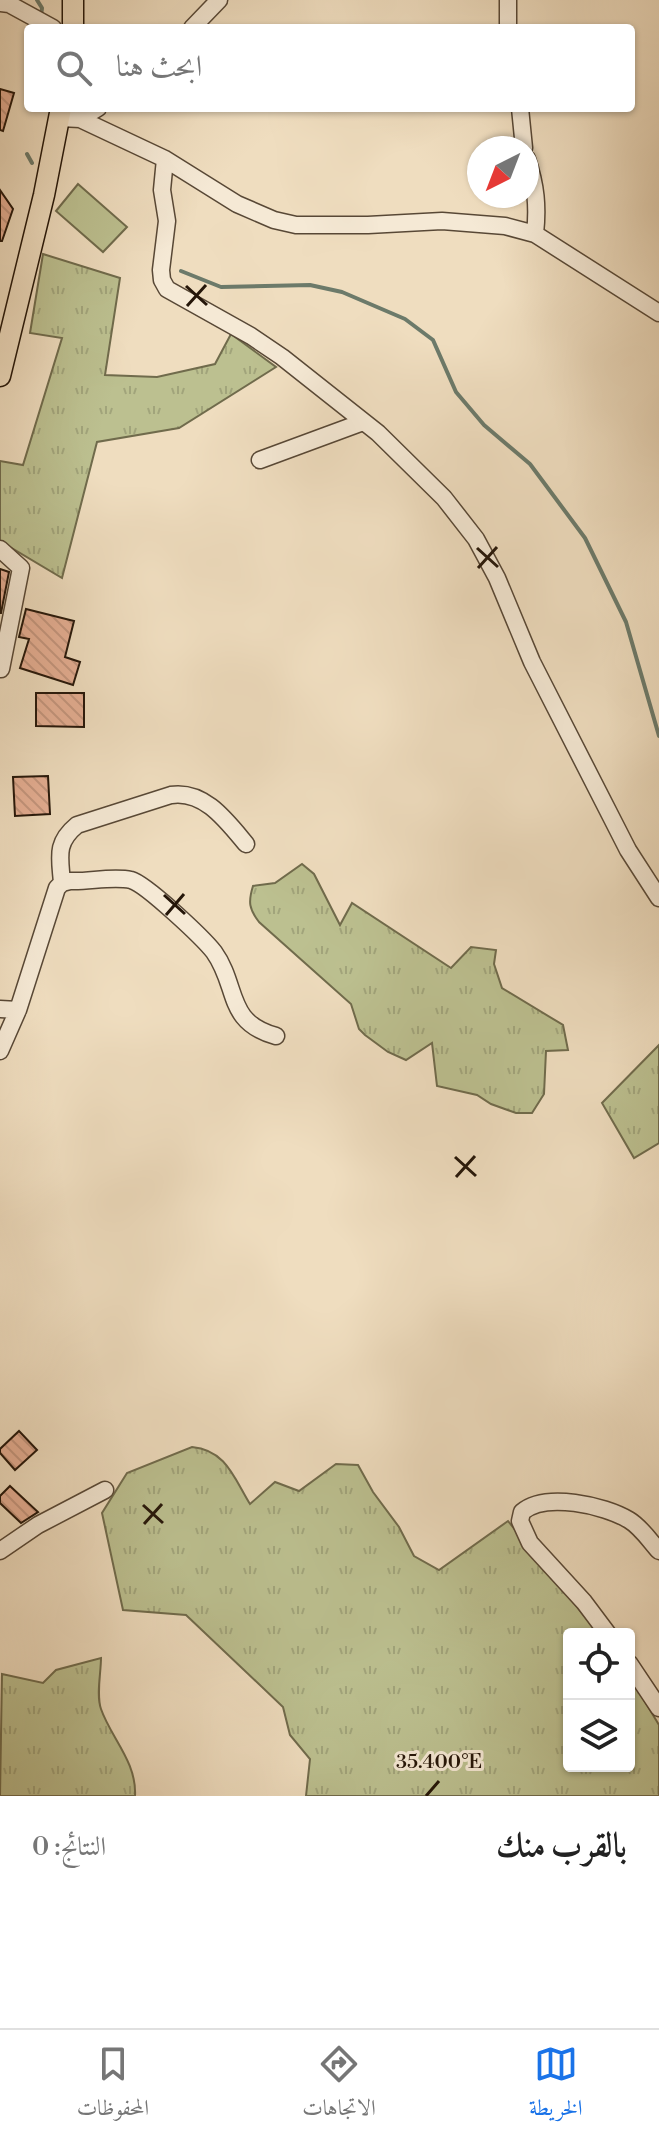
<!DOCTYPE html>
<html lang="ar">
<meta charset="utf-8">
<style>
:root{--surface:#fff;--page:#f2f2f2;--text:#222;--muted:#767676;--line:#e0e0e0;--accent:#1a73e8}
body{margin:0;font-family:"Libre Bodoni",Amiri,serif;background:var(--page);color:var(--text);direction:rtl}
.controls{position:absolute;right:24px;bottom:24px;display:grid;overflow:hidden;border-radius:8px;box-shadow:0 2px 6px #0004}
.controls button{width:72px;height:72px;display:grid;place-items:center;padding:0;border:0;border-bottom:2px solid var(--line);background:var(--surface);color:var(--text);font:40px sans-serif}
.compass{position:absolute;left:467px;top:136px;width:72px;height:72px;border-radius:50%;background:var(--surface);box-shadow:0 2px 6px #0004;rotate:222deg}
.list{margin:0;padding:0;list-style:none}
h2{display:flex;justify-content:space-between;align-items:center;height:104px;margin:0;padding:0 32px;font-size:34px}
h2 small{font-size:26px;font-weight:400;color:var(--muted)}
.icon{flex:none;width:44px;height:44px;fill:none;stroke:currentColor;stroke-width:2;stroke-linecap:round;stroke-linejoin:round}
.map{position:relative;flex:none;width:659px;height:1796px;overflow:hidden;direction:ltr}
.search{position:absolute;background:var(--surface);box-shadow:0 2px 6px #0004;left:24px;right:24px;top:24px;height:88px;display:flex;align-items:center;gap:20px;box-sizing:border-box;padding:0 28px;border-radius:8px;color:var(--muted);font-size:30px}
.sheet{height:232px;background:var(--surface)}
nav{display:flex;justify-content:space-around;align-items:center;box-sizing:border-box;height:112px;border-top:2px solid var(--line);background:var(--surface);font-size:22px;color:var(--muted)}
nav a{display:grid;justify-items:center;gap:4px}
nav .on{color:var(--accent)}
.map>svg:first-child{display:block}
</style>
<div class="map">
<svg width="659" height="1796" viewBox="0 0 659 1796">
<defs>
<pattern id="grass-tufts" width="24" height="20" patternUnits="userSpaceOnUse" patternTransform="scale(2)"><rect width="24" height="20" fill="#bcc090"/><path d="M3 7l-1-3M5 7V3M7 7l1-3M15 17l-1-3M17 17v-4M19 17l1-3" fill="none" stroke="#a1a47b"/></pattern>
<pattern id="building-back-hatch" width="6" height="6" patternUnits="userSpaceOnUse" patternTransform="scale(2)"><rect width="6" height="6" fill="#e6af94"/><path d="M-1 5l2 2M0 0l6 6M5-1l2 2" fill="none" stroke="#c5967e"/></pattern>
</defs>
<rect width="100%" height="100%" fill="#efddbf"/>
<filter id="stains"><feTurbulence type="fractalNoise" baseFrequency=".0025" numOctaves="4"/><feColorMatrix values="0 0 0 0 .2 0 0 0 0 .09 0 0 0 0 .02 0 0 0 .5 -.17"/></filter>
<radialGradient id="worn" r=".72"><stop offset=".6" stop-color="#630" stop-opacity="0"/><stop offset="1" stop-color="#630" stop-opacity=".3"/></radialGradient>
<path fill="url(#grass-tufts)" stroke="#706b4c" stroke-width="2" d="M43,254L120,278L105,375L157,377L215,364L231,334L276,367L179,428L97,442L62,578L0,541V461L23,465L62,338L30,333Z
M302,864L314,874L340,925L352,903L451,968L471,947L496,950L494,964L502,988L563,1025L568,1050L546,1051L544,1094L532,1113H516L491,1104L477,1095L437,1086L432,1043L406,1060L388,1052L365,1035L359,1029L351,1004L259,922C249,909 248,902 253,886L275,883Z
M659,1045V1143L634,1158L602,1103Z
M192,1447C226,1450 234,1478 250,1504L275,1482L299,1491L336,1464L358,1465L373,1492L399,1527L414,1556L439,1570L508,1521L599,1634H569V1766H629V1675L659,1725V1796H306L310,1759L290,1735L283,1707L186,1615L123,1610L102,1513L127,1473Z
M101,1658C101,1673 96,1695 101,1709C111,1738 137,1762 135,1796H0L2,1674L43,1683L56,1670Z"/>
<path fill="#bcc090" stroke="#706b4c" stroke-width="2" d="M78,184L127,227L103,252L56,211Z"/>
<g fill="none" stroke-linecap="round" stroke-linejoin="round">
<path stroke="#6c7a6a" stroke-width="4" d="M37,0L42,8L41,16
M27,154L32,163
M181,271L221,287L310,285L342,292L405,319L433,340L456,392L484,425L530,464L585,538L626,622L659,736"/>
</g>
<path fill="url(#building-back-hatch)" stroke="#251609" stroke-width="2" d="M0,89L14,93L3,131L0,130Z
M0,190L13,209L2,241H0Z
M0,569L9,572L1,613H0Z
M26,609L74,621L65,657L80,662L73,685L20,668L29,639L19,637Z
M36,693H84V727L36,726Z
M48,776L50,814L15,816L13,777Z
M19,1431L37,1450L15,1470L0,1453V1449Z
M10,1486L38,1512L21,1523L0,1503V1496Z"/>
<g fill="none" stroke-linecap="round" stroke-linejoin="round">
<g stroke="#584836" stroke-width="19">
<path id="minor" d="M508,0V28
M0,3L9,4L53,28
M192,28L219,0
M520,108L524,148
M60,118L80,119L165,159L237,204L274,220L296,225H368L442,221L505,226L535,234L659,313
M80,119L98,108
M165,159L162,190L167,221L161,270L162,280L167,289L251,336L282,357L378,433L444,498L476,539L497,578L532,662L628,850L659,898
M527,159C536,185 538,207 535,234
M260,460L363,422
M0,549L21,568L1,669
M62,883C60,857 55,843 77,825L171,795C204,790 226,820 246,844
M0,1009L18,1010
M0,1051L18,1010L57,888L62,883L70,881C89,882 112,876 131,880C146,884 203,938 214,952C239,987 225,1022 276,1036
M0,1551L38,1525L105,1490
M608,1634L584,1602L530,1543L520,1521L522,1512C545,1492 604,1505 629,1520C641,1527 650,1541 659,1551
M629,1663L659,1708"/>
</g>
<g stroke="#251609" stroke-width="23">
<path id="major" d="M73,28V0
M0,376L44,195L61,108"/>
</g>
<use href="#minor" stroke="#f5e9d5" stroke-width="16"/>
<use href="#major" stroke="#efddbf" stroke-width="20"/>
</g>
<path fill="none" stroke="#251609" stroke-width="3" d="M186,286L207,305M187,306L206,285M477,548L498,567M478,568L497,547M164,895L185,914M166,915L184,894M455,1157L476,1176M456,1177L475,1156M143,1505L163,1523M144,1524L162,1504M426,1796L439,1781"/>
<g font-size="20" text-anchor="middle" fill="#251609" stroke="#f5e9d5" stroke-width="6" stroke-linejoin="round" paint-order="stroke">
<text x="439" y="1768">35.400°E</text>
</g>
<rect width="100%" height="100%" filter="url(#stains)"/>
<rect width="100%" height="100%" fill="url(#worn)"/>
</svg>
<div class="controls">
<button><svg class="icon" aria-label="locate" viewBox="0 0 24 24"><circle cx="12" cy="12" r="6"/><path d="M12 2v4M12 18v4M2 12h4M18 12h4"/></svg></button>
<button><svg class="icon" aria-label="layers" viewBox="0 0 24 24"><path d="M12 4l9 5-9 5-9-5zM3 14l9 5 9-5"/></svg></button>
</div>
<svg class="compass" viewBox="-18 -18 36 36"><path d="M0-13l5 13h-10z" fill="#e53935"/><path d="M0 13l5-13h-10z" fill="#767676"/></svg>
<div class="search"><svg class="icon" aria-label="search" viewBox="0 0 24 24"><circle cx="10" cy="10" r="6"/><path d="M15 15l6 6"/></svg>ابحث هنا</div>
</div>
<section class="sheet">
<h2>بالقرب منك<small>النتائج: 0</small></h2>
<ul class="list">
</ul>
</section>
<nav>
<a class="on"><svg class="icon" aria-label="map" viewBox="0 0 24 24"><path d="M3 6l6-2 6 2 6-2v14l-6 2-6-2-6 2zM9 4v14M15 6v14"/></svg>الخريطة</a>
<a><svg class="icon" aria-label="directions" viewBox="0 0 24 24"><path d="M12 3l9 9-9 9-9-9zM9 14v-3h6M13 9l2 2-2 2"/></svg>الاتجاهات</a>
<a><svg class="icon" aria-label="saved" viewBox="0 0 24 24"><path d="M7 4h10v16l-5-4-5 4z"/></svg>المحفوظات</a>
</nav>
